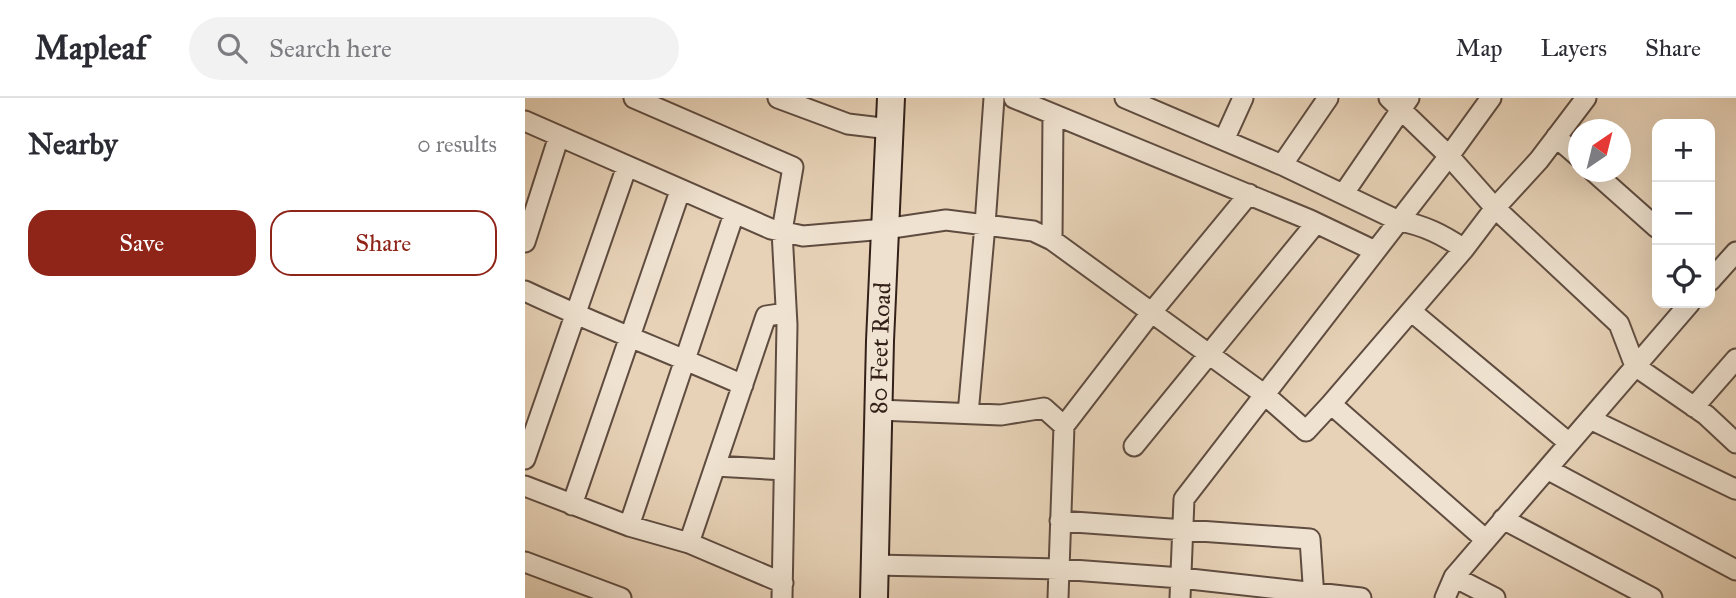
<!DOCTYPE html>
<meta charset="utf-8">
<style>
:root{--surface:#fff;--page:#f2f2f3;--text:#2b2b33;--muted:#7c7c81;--line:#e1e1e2;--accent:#8f2418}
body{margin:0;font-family:"IM FELL Great Primer",serif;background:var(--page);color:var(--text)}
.controls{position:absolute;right:21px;top:21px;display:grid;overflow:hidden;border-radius:14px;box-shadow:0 7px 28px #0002}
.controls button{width:63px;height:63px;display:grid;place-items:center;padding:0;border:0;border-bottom:2px solid var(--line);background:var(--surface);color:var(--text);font:35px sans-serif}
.compass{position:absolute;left:1043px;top:21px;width:63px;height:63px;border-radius:50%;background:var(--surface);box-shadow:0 7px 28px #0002;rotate:35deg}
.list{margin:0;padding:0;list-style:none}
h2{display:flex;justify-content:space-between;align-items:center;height:91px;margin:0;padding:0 28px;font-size:30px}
h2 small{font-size:23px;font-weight:400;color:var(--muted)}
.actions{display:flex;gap:14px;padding:21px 28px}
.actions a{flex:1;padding:16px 0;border:2px solid var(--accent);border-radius:21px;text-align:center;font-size:24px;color:var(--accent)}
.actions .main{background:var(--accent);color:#fff}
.icon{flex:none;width:38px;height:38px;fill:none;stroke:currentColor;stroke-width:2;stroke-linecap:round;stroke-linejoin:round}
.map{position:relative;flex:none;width:1211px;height:500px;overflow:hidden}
header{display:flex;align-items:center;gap:42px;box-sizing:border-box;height:98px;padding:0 35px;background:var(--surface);border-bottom:2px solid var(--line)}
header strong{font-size:33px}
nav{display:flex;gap:38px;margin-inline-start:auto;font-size:24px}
.search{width:490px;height:63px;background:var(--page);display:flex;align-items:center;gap:18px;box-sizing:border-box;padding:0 24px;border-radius:38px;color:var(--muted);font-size:26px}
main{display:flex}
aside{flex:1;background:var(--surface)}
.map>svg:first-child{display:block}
</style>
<header>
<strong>Mapleaf</strong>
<div class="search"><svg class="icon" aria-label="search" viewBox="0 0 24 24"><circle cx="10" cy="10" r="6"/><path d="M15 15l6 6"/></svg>Search here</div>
<nav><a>Map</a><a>Layers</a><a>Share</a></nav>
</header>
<main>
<aside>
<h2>Nearby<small>0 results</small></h2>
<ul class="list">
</ul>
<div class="actions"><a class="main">Save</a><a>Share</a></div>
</aside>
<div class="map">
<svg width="1211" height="500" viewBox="0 0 1211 500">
<rect width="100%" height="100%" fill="#e7d2b7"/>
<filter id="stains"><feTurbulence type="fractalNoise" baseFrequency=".00286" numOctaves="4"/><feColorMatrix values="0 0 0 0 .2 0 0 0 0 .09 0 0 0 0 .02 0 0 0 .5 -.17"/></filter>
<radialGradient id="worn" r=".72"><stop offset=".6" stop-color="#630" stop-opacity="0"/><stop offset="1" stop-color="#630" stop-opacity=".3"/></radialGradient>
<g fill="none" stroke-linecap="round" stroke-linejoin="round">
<g stroke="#5f4c40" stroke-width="23">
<path id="street" d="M109,0L268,69L257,133L262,227L257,500
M253,0L323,26L365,31
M489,0L785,122L850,153
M600,0L757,67L874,123C899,127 918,137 939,151
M864,0L924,58L970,110L1094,226L1110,268L1181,317L1211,345
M0,23L246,131L278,138L360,131L421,122L508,133L527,142L740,297L781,333L806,306L961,442
M1031,39L1054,59
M699,42L718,0
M757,67L803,0
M1069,74L1132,130
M819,95L884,0
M527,142L528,16
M0,144L34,38
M1185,183L1211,154
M0,193C72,227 146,255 218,287
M886,213L1044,345
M806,306L939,151L970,110L1014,62L1061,0
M1169,309L1211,261
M353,312L476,317L519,310L539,328
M443,316L460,127L469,0
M1065,321L1210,391L1211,390
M609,348L791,125
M0,361L102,68
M190,368L259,372
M1022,371L1211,472
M0,388L104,428L164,445L258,485
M47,407L155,93
M978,421L1127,500
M535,423L785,441L789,500
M104,428L209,116
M164,445L241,218L261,215
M0,464L96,500
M349,467L534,471L656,480L836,500
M929,479L970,500
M533,500L539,328L626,215L724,96
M655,500L659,401L924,58L966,0
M920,500L929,479L1165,205"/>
</g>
<g stroke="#322019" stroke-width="30">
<g id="secondary">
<path id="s1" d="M349,500L355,243L366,0"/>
</g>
</g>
<use href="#street" stroke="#efe2d0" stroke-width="19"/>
<use href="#secondary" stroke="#efe2d0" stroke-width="26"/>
</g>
<g text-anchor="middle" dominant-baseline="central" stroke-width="5" stroke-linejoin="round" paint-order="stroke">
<g font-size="24" fill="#322019" stroke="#efe2d0">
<text stroke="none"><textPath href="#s1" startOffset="250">80 Feet Road</textPath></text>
</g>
</g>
<rect width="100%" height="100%" filter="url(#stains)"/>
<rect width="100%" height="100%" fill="url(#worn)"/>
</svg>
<div class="controls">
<button>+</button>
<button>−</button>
<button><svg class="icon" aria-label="locate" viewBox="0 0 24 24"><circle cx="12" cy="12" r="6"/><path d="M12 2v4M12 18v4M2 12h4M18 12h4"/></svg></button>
</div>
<svg class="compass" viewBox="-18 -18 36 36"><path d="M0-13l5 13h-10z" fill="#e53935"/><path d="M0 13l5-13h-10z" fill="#7c7c81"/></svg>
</div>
</main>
